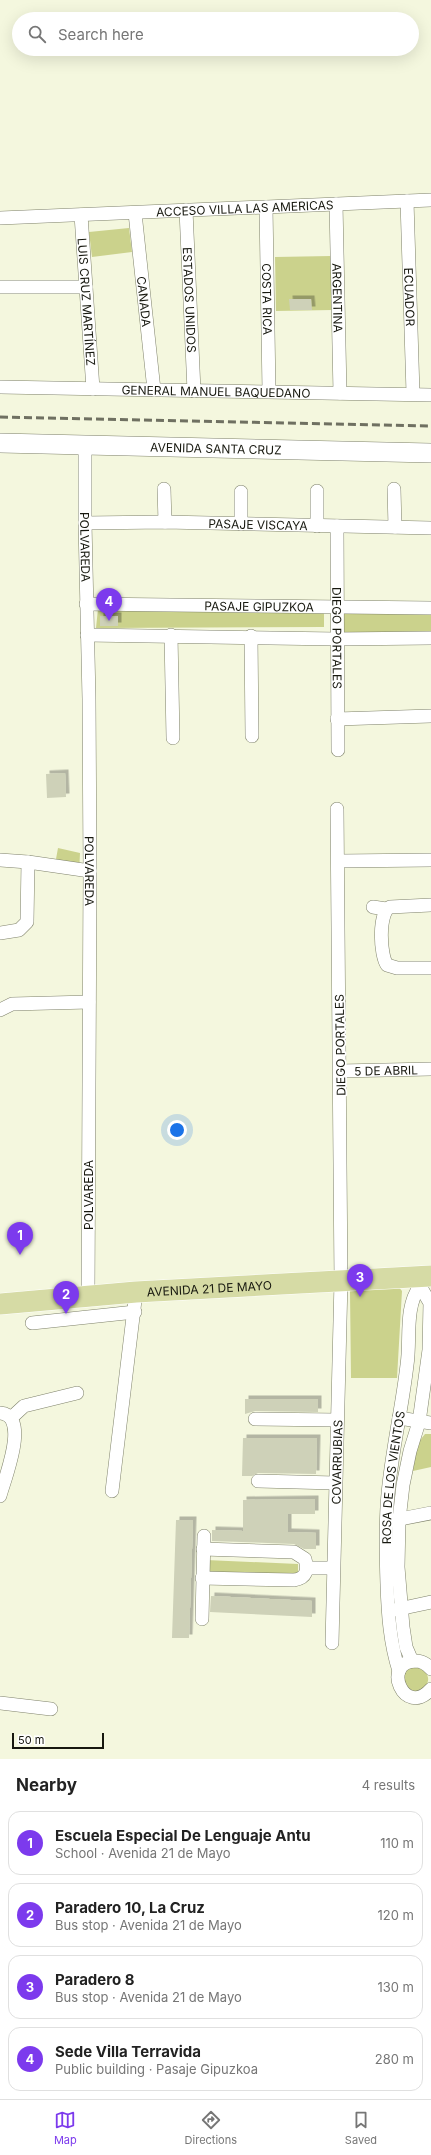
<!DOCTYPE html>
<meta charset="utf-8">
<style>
:root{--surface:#fff;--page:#f6f6f6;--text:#222;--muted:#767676;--line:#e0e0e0;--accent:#7c3aed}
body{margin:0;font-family:Inter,sans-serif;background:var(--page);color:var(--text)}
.scale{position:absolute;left:12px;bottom:10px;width:92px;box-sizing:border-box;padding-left:4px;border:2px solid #17180f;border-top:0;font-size:11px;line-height:14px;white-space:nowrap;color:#17180f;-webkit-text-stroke:3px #fff;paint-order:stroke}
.you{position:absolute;left:177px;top:1130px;width:14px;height:14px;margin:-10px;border:3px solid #fff;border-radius:50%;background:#1a73e8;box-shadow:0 0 0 6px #1a73e833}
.badge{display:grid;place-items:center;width:26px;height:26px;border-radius:50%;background:var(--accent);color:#fff;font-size:13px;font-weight:700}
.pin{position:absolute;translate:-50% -33px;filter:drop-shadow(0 1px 2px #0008)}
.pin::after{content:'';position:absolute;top:21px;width:14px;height:12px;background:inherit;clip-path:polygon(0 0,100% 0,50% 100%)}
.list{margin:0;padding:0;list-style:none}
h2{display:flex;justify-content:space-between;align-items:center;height:52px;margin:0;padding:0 16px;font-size:17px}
h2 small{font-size:13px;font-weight:400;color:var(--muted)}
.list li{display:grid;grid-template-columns:26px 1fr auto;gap:12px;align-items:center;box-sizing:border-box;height:64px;margin:0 8px 8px;padding:0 8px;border:1px solid var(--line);border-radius:12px}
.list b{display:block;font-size:15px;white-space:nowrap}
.list p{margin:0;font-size:13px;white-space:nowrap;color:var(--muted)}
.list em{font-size:13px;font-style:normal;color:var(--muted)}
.icon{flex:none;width:22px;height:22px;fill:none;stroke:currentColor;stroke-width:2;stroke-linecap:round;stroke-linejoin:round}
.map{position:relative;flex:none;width:431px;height:1759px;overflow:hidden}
.search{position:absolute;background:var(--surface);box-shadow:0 4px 16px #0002;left:12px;right:12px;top:12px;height:44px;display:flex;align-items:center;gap:10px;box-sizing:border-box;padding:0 14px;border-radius:22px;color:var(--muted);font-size:15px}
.sheet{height:340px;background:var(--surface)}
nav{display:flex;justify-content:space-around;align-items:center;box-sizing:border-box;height:56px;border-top:1px solid var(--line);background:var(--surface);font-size:11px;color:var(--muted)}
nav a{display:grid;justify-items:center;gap:2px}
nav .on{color:var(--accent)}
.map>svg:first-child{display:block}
</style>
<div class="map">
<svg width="431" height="1759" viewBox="0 0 431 1759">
<defs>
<filter id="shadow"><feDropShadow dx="3.5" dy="-3.5" stdDeviation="0" flood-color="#0004"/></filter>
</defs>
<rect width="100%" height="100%" fill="#f4f7de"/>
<path fill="#cbd28c" d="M129,228L132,252L92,257L89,232Z
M331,256L332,310L276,311L275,257Z
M337,606L431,608V638L337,639Z
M98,609L324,610V627L96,628Z
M58,848L80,853L79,874L54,870Z
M397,1285L402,1291L397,1378H351L350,1291Z
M425,1434H431V1467L413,1471L417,1444Z
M206,1560L298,1564V1581L206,1577Z
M418,1665C431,1675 431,1681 421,1693L407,1690L403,1673L406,1669Z"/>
<path fill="#ced1b8" filter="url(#shadow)" d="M289,299H311L312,310H290Z
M100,616H118V626H100Z
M65,773L66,797L47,798L46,774Z
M245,1399H318V1412L255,1411L245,1414Z
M243,1438H317L316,1474L258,1473L252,1476H242Z
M315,1499V1514H288V1532L316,1533V1549H304L294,1544L212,1541V1530L243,1531V1500Z
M176,1520H193L189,1638H172Z
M211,1596L312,1601V1617L210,1612Z"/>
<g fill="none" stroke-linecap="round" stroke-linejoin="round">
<g stroke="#7f826b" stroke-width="14">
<g id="minor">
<path id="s1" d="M407,201L413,393"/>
<path id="s2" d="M336,204L340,393"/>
<path id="s3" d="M266,207L269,391"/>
<path id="s4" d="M186,210L194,391"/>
<path id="s5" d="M135,213L154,390"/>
<path id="s6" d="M81,215L93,389"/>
<path id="s7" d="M0,218L431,200"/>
<path d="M0,287H86"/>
<path id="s8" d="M0,387L431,395"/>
<path id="s9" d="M85,445V523L89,699L90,871L88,1297"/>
<path d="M164,489L165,522"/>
<path d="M394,489L395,527"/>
<path d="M241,492V524"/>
<path id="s10" d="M85,523L165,522L431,528"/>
<path d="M317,526V491"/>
<path id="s11" d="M337,526L338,750"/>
<path id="s12" d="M86,604L431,608"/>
<path d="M87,635L337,639L431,638"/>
<path d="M171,635L173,738"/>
<path d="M251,636L252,736"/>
<path d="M337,719L431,716"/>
<path d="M0,860L28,862L90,871"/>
<path d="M339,861L431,860"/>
<path d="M431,905L390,907C378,913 380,955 387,965L397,968H431"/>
<path d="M373,907L386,909"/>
<path d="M0,933L19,930L27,922L28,862"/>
<path d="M0,1010L12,1004L89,1002"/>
<path id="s13" d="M340,1071L431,1069"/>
<path d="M32,1323L135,1312"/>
<path d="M0,1413C31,1415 4,1480 0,1496"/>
<path d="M11,1418L24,1406L77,1393"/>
<path d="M399,1418L431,1423"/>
<path d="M255,1419L337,1420"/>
<path d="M258,1481L335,1483"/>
<path d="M112,1491L136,1292"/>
<path d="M390,1521L431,1513"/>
<path d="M308,1568H332"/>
<path d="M202,1578L294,1580C307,1578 308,1570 305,1559L294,1552L203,1549"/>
<path d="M394,1610L431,1602"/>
<path d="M202,1619L204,1536"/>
<path id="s14" d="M332,1643L341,1281L337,809"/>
<path d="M412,1661L406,1647L403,1627L398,1567L399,1520L403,1485L410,1451L419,1422L429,1350L430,1303L420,1286L419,1277"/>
<path d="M431,1669C427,1664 422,1661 415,1661C381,1662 404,1719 431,1689"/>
<path id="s15" d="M399,1671C390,1643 388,1614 387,1584C386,1554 385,1524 388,1494C392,1450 402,1408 407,1365C411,1339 404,1308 420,1286"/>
<path d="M0,1703L51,1709"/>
</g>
</g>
<g stroke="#7f826b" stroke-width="20">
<g id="secondary">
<path id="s16" d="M0,443L431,453"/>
</g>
</g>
<g stroke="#fff" stroke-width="22">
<g id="primary">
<path id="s17" d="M0,1304L136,1292L431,1276"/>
</g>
</g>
<use href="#minor" stroke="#fff" stroke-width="13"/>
<use href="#secondary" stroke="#fff" stroke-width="19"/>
<use href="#primary" stroke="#d6dba5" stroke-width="21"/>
<path stroke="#6f7061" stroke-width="3" stroke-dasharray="8 4" stroke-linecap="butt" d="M0,417L431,426"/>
</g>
<g text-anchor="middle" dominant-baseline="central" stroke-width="3.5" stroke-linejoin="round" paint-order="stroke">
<g font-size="12" fill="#17180f" stroke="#fff">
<text stroke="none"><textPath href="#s7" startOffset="245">ACCESO VILLA LAS AMERICAS</textPath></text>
<text stroke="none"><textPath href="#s1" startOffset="96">ECUADOR</textPath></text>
<text stroke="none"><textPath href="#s2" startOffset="94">ARGENTINA</textPath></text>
<text stroke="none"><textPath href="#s3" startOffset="92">COSTA RICA</textPath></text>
<text stroke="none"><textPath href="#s4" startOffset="90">ESTADOS UNIDOS</textPath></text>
<text stroke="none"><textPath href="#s5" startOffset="89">CANADA</textPath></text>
<text stroke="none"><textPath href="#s6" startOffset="87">LUIS CRUZ MARTÍNEZ</textPath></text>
<text stroke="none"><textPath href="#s8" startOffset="216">GENERAL MANUEL BAQUEDANO</textPath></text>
<text stroke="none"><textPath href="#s16" startOffset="216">AVENIDA SANTA CRUZ</textPath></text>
<text stroke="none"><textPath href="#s10" startOffset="173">PASAJE VISCAYA</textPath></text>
<text stroke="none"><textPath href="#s9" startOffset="102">POLVAREDA</textPath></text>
<text stroke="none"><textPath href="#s12" startOffset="173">PASAJE GIPUZKOA</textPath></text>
<text stroke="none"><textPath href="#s11" startOffset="112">DIEGO PORTALES</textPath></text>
<text stroke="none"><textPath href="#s9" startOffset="426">POLVAREDA</textPath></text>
<text transform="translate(340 1045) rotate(-91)">DIEGO PORTALES</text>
<text stroke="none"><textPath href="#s13" startOffset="46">5 DE ABRIL</textPath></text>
<text transform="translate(88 1195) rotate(-90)">POLVAREDA</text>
<text stroke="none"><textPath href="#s17" startOffset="210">AVENIDA 21 DE MAYO</textPath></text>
<text stroke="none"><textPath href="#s14" startOffset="181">COVARRUBIAS</textPath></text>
<text stroke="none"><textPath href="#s15" startOffset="195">ROSA DE LOS VIENTOS</textPath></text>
</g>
</g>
</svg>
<div class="scale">50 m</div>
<div class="you"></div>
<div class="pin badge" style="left:20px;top:1255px">1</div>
<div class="pin badge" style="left:66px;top:1314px">2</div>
<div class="pin badge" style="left:360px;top:1297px">3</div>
<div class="pin badge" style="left:109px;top:621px">4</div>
<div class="search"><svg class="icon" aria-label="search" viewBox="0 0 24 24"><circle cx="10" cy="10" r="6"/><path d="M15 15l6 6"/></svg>Search here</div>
</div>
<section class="sheet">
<h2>Nearby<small>4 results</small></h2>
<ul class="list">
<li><span class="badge">1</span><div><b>Escuela Especial De Lenguaje Antu</b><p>School · Avenida 21 de Mayo</p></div><em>110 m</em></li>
<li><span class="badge">2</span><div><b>Paradero 10, La Cruz</b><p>Bus stop · Avenida 21 de Mayo</p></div><em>120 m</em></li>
<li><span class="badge">3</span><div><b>Paradero 8</b><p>Bus stop · Avenida 21 de Mayo</p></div><em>130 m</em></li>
<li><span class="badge">4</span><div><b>Sede Villa Terravida</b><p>Public building · Pasaje Gipuzkoa</p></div><em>280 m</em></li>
</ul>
</section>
<nav>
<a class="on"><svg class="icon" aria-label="map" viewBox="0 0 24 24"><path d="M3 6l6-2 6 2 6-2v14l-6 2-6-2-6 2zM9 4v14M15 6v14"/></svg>Map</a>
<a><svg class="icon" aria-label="directions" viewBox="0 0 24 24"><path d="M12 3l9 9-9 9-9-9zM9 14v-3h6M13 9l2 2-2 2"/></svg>Directions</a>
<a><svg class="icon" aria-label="saved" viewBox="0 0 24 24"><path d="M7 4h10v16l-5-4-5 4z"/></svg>Saved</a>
</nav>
